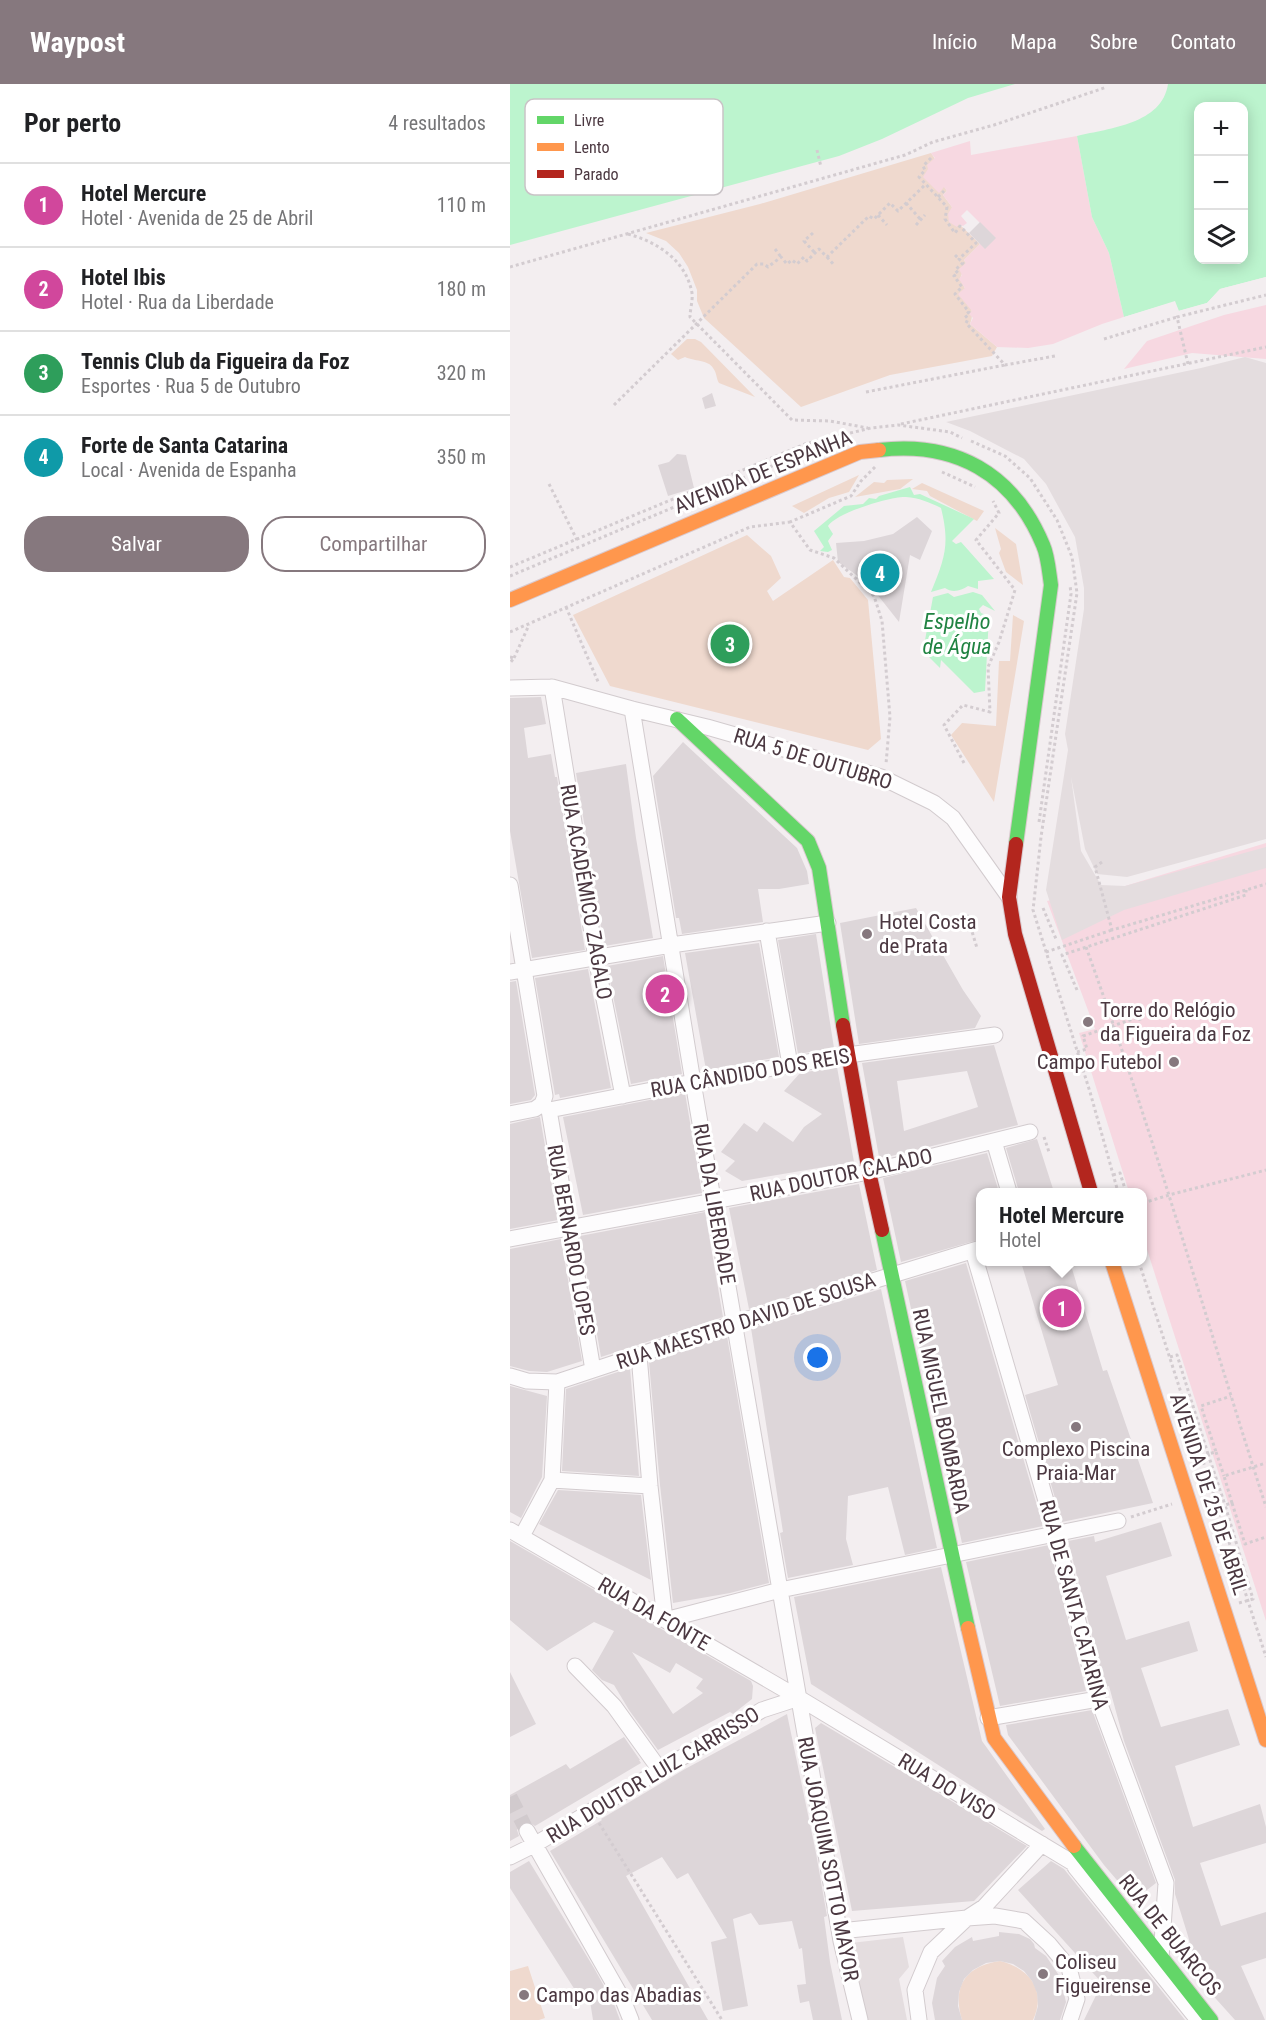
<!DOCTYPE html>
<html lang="pt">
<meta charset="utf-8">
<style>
:root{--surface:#fff;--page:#f6f6f6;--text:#202124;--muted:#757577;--line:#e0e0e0;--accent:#86787e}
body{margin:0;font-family:"Roboto Condensed",sans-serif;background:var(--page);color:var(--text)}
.controls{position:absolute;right:18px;top:18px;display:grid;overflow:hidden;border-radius:12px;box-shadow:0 3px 15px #0003}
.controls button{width:54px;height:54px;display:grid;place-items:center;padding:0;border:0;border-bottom:2px solid var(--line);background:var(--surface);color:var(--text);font:30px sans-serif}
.you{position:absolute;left:308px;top:1274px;width:21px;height:21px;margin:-15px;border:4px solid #fff;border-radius:50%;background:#1a73e8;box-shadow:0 0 0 9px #1a73e833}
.badge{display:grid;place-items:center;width:39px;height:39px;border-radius:50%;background:var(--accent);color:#fff;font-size:20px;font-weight:700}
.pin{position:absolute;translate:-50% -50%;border:3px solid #fff;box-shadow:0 2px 6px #0006}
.popup{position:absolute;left:466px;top:1104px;width:171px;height:78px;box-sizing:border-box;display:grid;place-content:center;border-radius:12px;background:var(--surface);filter:drop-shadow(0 2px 4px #0005);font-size:20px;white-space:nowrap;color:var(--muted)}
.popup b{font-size:22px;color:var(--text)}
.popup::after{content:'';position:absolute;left:50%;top:100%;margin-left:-12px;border:12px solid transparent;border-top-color:var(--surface)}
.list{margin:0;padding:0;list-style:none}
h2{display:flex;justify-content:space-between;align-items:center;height:78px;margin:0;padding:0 24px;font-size:26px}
h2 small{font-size:20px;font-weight:400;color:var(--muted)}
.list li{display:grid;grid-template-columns:39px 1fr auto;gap:18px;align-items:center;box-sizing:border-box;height:84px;padding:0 24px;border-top:2px solid var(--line)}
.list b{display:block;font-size:22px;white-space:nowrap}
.list p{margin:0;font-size:20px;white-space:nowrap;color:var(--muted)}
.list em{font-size:20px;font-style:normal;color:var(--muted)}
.actions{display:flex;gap:12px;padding:18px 24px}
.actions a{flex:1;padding:14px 0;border:2px solid var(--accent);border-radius:24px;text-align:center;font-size:21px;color:var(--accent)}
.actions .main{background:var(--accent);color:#fff}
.icon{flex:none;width:33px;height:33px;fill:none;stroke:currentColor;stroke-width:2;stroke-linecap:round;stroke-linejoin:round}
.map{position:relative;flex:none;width:756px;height:1936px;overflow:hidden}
header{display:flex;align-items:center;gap:36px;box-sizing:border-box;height:84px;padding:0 30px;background:var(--accent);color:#fff}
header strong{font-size:28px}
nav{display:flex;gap:33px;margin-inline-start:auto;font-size:21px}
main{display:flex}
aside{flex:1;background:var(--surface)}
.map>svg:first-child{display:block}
</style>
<header>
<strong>Waypost</strong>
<nav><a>Início</a><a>Mapa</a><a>Sobre</a><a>Contato</a></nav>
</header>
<main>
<aside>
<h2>Por perto<small>4 resultados</small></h2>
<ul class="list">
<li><span class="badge" style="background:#d1479c">1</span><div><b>Hotel Mercure</b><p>Hotel · Avenida de 25 de Abril</p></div><em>110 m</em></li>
<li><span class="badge" style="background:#d1479c">2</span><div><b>Hotel Ibis</b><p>Hotel · Rua da Liberdade</p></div><em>180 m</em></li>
<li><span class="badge" style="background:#2e9e5b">3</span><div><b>Tennis Club da Figueira da Foz</b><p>Esportes · Rua 5 de Outubro</p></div><em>320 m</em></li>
<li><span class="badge" style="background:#0f9aa8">4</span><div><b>Forte de Santa Catarina</b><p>Local · Avenida de Espanha</p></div><em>350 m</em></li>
</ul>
<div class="actions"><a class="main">Salvar</a><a>Compartilhar</a></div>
</aside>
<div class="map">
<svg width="756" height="1936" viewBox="0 0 756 1936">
<rect width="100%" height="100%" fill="#f3eef0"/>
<path fill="#efd9ce" d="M421,69C430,80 429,96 437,107L433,111L442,123L449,140L470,160L454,176L456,179L450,195C457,207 466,227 460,240L487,263L482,272L380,291L291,323L194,234L187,217V206L178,183L169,169L156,157L136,149L250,120Z
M177,255H185L191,258L245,313L209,299C206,294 207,289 203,284C199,276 183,277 175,273L168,276L161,270Z
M349,391L339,408L319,414L294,429L282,422Z
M403,395L390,405L345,413L364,398L374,399L377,396Z
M412,399L474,427L467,437L420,412L417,407L402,405Z
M485,444L506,460L513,501L496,488L489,469L491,465Z
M237,451L261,472L271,494L257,507L263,517L323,476L334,493L340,494L358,516L371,655L358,666L100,602L63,531Z
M503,531L514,537L484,718L441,651L452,639L486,642L489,577H500Z
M490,1877C519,1884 537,1906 523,1936H452C442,1903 455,1882 490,1877Z
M18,1882L35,1934L29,1936H0V1887Z"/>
<path fill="#f7d8e1" d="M567,52L582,133L599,169L614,233L592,240L543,260L518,264L487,263L460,240L463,234L459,230L462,227L448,210L455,204L449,195L452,191L449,185L456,179L454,176L470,160L485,154L457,126L451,132L457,139L453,142L449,140L447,143L439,138L438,130L442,123L433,111L437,107L434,103L429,109L413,93L418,85L417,81L425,74L421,69L460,57L461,71Z
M756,221V275L682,269L614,285L637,257L714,231Z
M756,759V1537L633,1153V1108H619L569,949L585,945L537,817L600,803L615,802Z"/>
<path fill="#e4dddf" d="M735,273L756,279V755L617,793L587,790L575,765L561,693L571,767L591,801L615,802L756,763V784L614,826L552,856L536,806L558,666L555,650L574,525V504L565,453L536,400L514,375L460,347L436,338L691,284Z
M393,1853L399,1883L389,1895L397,1936H355L341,1859Z"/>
<path fill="#bcf4ce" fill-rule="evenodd" d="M0,0H505L458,14L372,55L329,72L0,161Z
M658,0H756V193L710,205L697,219L668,227L664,218L614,233L599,169L582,133L567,52C600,44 652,40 658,0ZM688,22H734V176H688Z
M400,403L404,411L410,410L464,435L442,457L446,460L451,458L484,495L468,497V505L458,502C451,507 442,509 435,504L421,508C435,474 440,460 431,424C419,418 409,414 396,413C381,412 326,429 318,442L323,450L318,457L322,466L318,468L310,467L314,463L304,447L334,422L353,420L359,414L366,415L369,412Z
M463,508L472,511L485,527L473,521L469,525L471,529L479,532L475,607L464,609L431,576L430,584L413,567L423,513L438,509L444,513Z"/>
<path fill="#f3eef0" d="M756,193V196L712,208L698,222L669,230L666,229L663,221L614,236L611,234L665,217L669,227L697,219L710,205Z"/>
<path fill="#ddd6d9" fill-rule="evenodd" d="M470,138L486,154L475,165L459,149Z
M202,309L206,322L195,325L192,314Z
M167,370L176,371L184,404L158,412L148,381L159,378Z
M407,433L422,447L410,476L400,471L389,538L359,500L328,478L326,459L354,457L383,450Z
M31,613L36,640L14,644L18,674L41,670L45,693H47L75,866L22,874L0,747V614Z
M173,658L287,764L297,787L299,800L269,805H248L253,838L172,850L169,834H166L143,692Z
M116,680L126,754L143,854L94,862L66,689Z
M406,824L453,906L471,932L465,944L349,960L330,839Z
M306,850L324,964L288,970L268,856Z
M249,859L269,973L196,986L175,869Z
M153,872L172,990L121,1000L97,882Z
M78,885L101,1004L50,1014L49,1010L45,1011L25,894Z
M6,897L25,1011L21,1016L0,1020V898Z
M484,961L508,1041L377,1073H369L352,979ZM457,987L468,1023L394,1047L387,997Z
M327,983L344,1078L232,1097L215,1087L225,1077L211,1068L234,1039L247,1048L254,1038L283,1058L294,1043L312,1030L274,1007L290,989Z
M175,1009L192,1109L73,1131L53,1033Z
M30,1033L48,1136L0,1145V1040Z
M527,1055L544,1108H509L496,1064Z
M477,1069L489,1108H471V1155L391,1178L373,1094Z
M349,1100L367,1186L239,1225L219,1124Z
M195,1128L213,1233L91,1273L70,1152Z
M51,1155L72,1277L37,1288L19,1287L0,1282V1165Z
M511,1178H560L593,1287L597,1286L643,1419L552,1438L515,1311L548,1301Z
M456,1179L533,1442L452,1459L395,1197Z
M371,1205L427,1464L395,1471L378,1403L338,1412L336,1455L343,1481L278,1494L270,1449L273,1448L241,1244Z
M217,1252L259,1499L220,1509L163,1519L150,1401L139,1278Z
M120,1284L129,1392L52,1387L56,1305Z
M0,1302L37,1312L32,1393L11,1434L0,1428Z
M48,1406L131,1411L141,1496L29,1440Z
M651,1438L662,1472L596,1492L616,1556L679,1537L688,1567L631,1584L651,1643L718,1625L730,1661L665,1682L683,1743L750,1720L756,1743V1759L690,1779L711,1842L756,1828V1874L731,1882L755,1936H725L689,1896L678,1852L665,1810V1796L614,1657L599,1602L595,1603L558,1457L584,1452L585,1458Z
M0,1457L241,1597L243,1602L242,1615L223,1630L220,1628L148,1666L119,1626L104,1601L92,1596L82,1586L104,1547L84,1538L37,1567L0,1536ZM122,1568L160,1589L166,1579L193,1595L186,1604L193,1609L163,1630Z
M539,1461L576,1607L490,1622L456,1478Z
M431,1483L472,1657L535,1745L532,1747L301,1600L284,1513Z
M0,1588L26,1640L0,1653Z
M582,1626L646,1799L624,1816L594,1781L498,1651L496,1641Z
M277,1630L306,1769L317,1832L314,1833L320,1878L332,1936H303L299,1917L290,1919L287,1901L296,1900L292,1864L289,1865L282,1837L249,1841L241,1829L223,1835L238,1922L213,1927L201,1858L217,1854L178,1789L167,1795L152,1773L116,1792L198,1936H142L40,1767L92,1736L91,1735L175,1685Z
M311,1639L517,1762L464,1817L342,1827L305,1644Z
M114,1653L130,1676H129L131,1679L25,1742L18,1737L12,1739L7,1746L9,1752L0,1757V1711L56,1680L60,1685Z
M19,1777L84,1884L104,1920L110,1936H83L80,1917H72L0,1804V1788Z
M541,1777L554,1785L675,1936H574L592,1899L508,1806Z
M489,1848L509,1850L520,1855L524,1860L525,1864L536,1872L550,1893L556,1918L550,1936H524L528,1922L527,1909L522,1897L514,1887L503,1880L490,1877L476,1879L463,1886L454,1895L449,1908L448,1922L452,1936H425L422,1919L427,1894L435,1882L432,1877L445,1863L462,1853L463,1857L489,1852Z"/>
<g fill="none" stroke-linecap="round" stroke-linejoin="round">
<path stroke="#d1cacd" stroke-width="15" stroke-dasharray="15 8" stroke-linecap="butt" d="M0,1713L17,1747"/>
<g stroke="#d2cbce" stroke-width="17">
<path id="street" d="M42,603L86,874L113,1012
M0,604L42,603L122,625L197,643L371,693L424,719L443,734L499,813
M122,625L183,998L270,1506L331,1857L350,1936
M0,801L35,1012L32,1020
M257,847L280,981
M0,888L161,861L318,839
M32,1020L39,1026L183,998L338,971L485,951
M39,1026L83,1286
M0,1030L25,1025L32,1020
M484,1057L499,1108
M0,1155L359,1088L520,1048
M463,1167L546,1451L588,1615L656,1799L651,1874
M129,1271L140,1402L155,1536L270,1506L608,1437
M0,1292L17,1297L47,1298L225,1239L471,1164
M42,1396L140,1402
M0,1446L289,1614L578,1788
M12,1452L42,1396L47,1298
M65,1582L104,1622L150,1686
M478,1634L588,1615
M17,1747L113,1916L121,1936
M0,1773L24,1761L252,1626L289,1614
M565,1783L688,1936
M330,1847L457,1834L474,1823L532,1760
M409,1936L405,1906L421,1868L457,1834L485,1832L514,1837L539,1860L559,1884L567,1915L560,1936"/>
</g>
<g stroke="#d9c9ce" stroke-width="16">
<path id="fast" d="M369,366C445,357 503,389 533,461C538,472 539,488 541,501L506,760
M167,635L298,757L309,784L333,941
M372,1146L458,1544
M564,1762L701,1936"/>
</g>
<g stroke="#d9c9ce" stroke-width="16">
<path id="slow" d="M0,516L350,368L369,366
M602,1178L756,1656
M458,1544L484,1654L564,1762"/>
</g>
<g stroke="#d9c9ce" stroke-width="16">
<path id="jam" d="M506,760L499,813L505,850L581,1108
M333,941L359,1088L372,1146"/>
</g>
<path stroke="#d3ccd0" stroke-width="3" stroke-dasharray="3 3" stroke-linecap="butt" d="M307,66L311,83
M421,74L413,82L415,86L409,93L437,123L435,135L445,149L450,142L466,159L449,175L453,179L445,186L448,189L444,192L452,203L445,210L459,228L455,231L458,235L456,239L495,281L545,272
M428,113L434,107
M396,119L411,136
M368,131L377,141
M406,141L415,131
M303,149L294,157L305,169
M118,150C147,158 176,176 182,209C183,216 180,226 180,233L282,336L320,337L358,344
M265,165L271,173
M445,171L449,175
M317,173L325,182
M0,183L395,71L423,58L484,41L597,3
M594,255L667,233
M678,280L667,233L756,211
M356,308L495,281
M104,321L247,180H254L258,183L271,173L277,180L282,176L287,180L294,173L297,177L309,165L317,173L359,132L364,135L380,119L388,127L416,100
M391,340L756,263
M461,357L495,372L520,394L547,436L562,473L567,509L531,753L523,826L580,1008L608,1108
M365,383L351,397L341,412L280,438L300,466L324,474L364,512L372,537L380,633L376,680
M432,388L465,403
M39,400L67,456
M0,483L295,360L361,344L388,341L440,348L452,354
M0,492L319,358L331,356
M56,523L89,600
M0,548L240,443L280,438
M0,573L4,574L0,579
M4,574L19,541
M454,679L434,641L453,621L480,628L478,583L489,558L505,506L466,456L489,429L483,417
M529,738L561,510L560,501
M592,778L585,783L602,846L756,800
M533,824L546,855
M457,831L467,864
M576,863C643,1048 696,1236 756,1423
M536,868L602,846
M567,906L552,871L736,811V806
M567,968L577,965L573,952L629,933L631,939
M534,1053L539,1068
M603,1091L610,1089L616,1108
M633,1119L659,1111L756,1086
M629,1178L756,1573
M660,1273L667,1271L698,1370L706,1368L691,1322L721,1312
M706,1368L714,1392
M698,1370L715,1421
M722,1419L714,1392L756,1379
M621,1433L662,1420
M729,1519L743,1515L715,1421L722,1419L735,1460L756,1453
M89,1739L212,1936"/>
<use href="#street" stroke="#fdfcfd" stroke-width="15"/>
<use href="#fast" stroke="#63d668" stroke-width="14"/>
<use href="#slow" stroke="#ff974d" stroke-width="14"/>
<use href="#jam" stroke="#b3261e" stroke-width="14"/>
</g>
<g fill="#86787e" stroke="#fff" stroke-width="2">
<circle cx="357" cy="850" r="6"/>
<circle cx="578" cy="938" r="6"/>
<circle cx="664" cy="978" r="6"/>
<circle cx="566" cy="1343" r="6"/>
<circle cx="533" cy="1890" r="6"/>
<circle cx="14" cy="1911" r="6"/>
</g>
<g text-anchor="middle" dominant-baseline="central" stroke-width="6" stroke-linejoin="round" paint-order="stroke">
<g font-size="21" fill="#4b3841" stroke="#fff">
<text transform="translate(253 388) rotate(-22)">AVENIDA DE ESPANHA</text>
<text transform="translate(303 675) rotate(17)">RUA 5 DE OUTUBRO</text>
<text transform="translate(76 808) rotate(80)">RUA ACADÉMICO ZAGALO</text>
<text transform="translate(240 989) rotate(-10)">RUA CÂNDIDO DOS REIS</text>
<text transform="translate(331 1091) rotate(-12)">RUA DOUTOR CALADO</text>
<text transform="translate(204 1120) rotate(80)">RUA DA LIBERDADE</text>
<text transform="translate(61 1156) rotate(80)">RUA BERNARDO LOPES</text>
<text transform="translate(236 1237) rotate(-18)">RUA MAESTRO DAVID DE SOUSA</text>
<text transform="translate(431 1327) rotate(78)">RUA MIGUEL BOMBARDA</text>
<text transform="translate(699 1410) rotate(72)">AVENIDA DE 25 DE ABRIL</text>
<text transform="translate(564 1521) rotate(75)">RUA DE SANTA CATARINA</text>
<text transform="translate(144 1530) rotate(30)">RUA DA FONTE</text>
<text transform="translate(143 1691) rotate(-31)">RUA DOUTOR LUIZ CARRISSO</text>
<text transform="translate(437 1703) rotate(31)">RUA DO VISO</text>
<text transform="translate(318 1775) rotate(79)">RUA JOAQUIM SOTTO MAYOR</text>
<text transform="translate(660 1851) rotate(51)">RUA DE BUARCOS</text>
</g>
<g font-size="21" fill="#4b3841" stroke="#fff" text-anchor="start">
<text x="369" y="838">Hotel Costa<tspan x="369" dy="24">de Prata</tspan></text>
<text x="590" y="926">Torre do Relógio<tspan x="590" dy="24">da Figueira da Foz</tspan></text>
<text x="652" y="978" text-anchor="end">Campo Futebol</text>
<text x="566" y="1365" text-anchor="middle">Complexo Piscina<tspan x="566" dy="24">Praia-Mar</tspan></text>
<text x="545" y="1878">Coliseu<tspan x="545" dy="24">Figueirense</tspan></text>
<text x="26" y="1911">Campo das Abadias</text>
</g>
<g font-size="22" font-style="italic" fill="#208342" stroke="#fff">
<text x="447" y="537">Espelho<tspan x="447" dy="25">de Água</tspan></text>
</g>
</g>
<rect x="15" y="15" width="198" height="96" rx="9" fill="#fff" stroke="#c9c3c6" stroke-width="1.5"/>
<rect x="27" y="32" width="27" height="8" fill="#63d668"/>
<rect x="27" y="59" width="27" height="8" fill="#ff974d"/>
<rect x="27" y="86" width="27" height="8" fill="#b3261e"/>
<g font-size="16" fill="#4b3841">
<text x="64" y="42">Livre</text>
<text x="64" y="69">Lento</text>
<text x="64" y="96">Parado</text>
</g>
</svg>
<div class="controls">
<button>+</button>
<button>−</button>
<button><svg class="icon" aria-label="layers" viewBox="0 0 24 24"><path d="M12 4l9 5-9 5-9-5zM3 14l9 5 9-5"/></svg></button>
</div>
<div class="you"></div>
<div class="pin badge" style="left:552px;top:1224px;background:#d1479c">1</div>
<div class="popup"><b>Hotel Mercure</b>Hotel</div>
<div class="pin badge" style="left:155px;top:910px;background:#d1479c">2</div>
<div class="pin badge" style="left:220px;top:560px;background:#2e9e5b">3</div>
<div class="pin badge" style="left:370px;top:489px;background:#0f9aa8">4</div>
</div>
</main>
